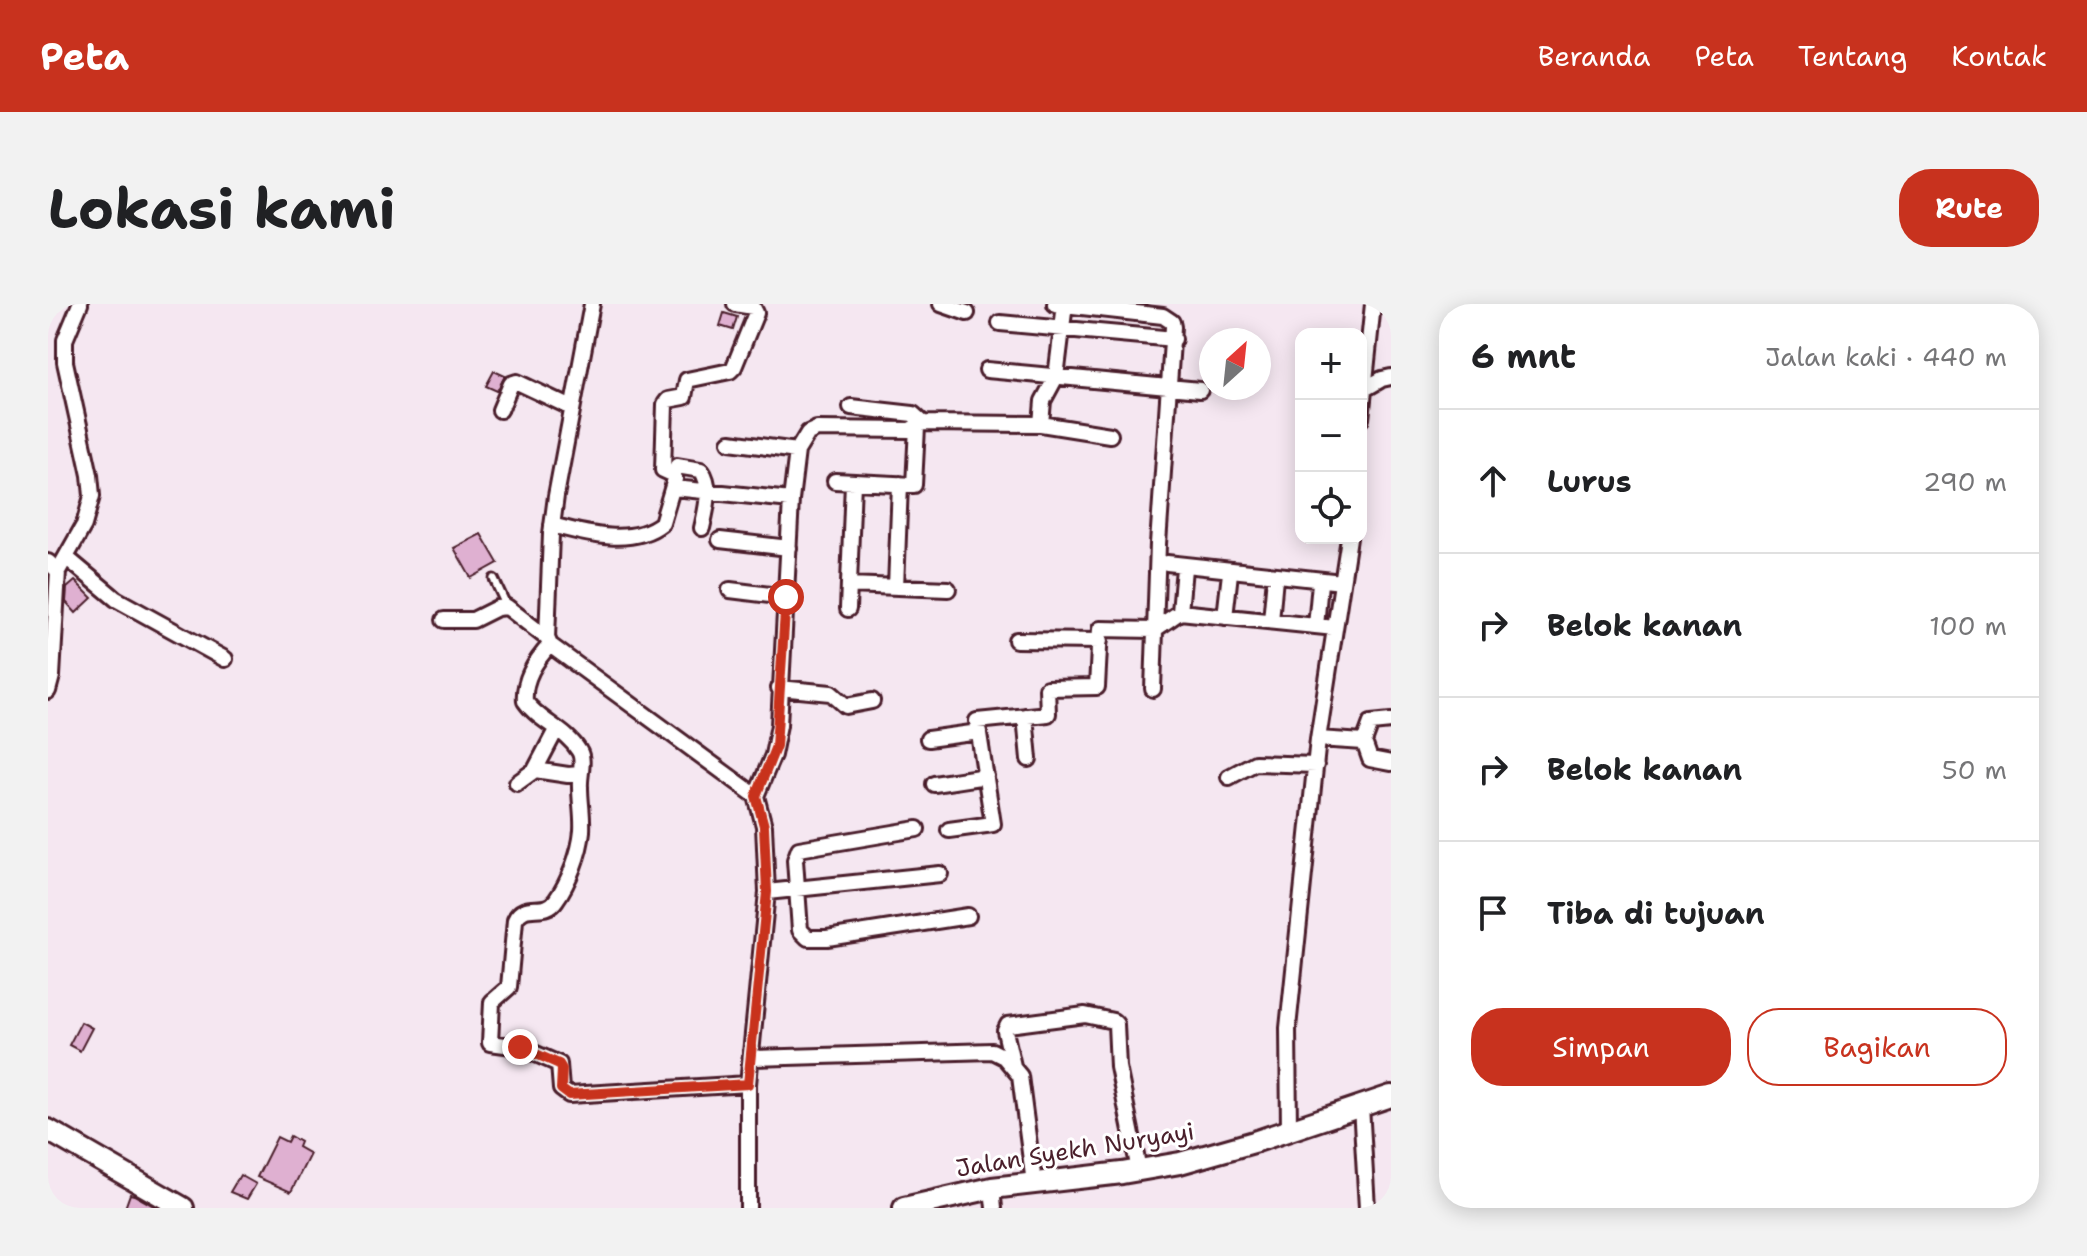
<!DOCTYPE html>
<html lang="id">
<meta charset="utf-8">
<style>
:root{--surface:#fff;--page:#f2f2f2;--text:#202124;--muted:#757577;--line:#e0e0e0;--accent:#c8321e}
body{margin:0;font-family:"Shantell Sans",sans-serif;background:var(--page);color:var(--text)}
.controls{position:absolute;right:24px;top:24px;display:grid;overflow:hidden;border-radius:16px;box-shadow:0 4px 20px #0003}
.controls button{width:72px;height:72px;display:grid;place-items:center;padding:0;border:0;border-bottom:2px solid var(--line);background:var(--surface);color:var(--text);font:40px sans-serif}
.compass{position:absolute;left:1151px;top:24px;width:72px;height:72px;border-radius:50%;background:var(--surface);box-shadow:0 4px 20px #0003;rotate:27deg}
.stop{position:absolute;width:24px;height:24px;margin:-18px;border:6px solid #c8321e;border-radius:50%;background:#fff}
.stop.end{background:#c8321e;border-color:#fff;box-shadow:0 2px 8px #0008}
.list{margin:0;padding:0;list-style:none}
h2{display:flex;justify-content:space-between;align-items:center;height:104px;margin:0;padding:0 32px;font-size:34px}
h2 small{font-size:26px;font-weight:400;color:var(--muted)}
.list li{display:grid;grid-template-columns:52px 1fr auto;gap:24px;align-items:center;box-sizing:border-box;height:144px;padding:0 32px;border-top:2px solid var(--line)}
.list b{display:block;font-size:30px;white-space:nowrap}
.list em{font-size:26px;font-style:normal;color:var(--muted)}
.actions{display:flex;gap:16px;padding:24px 32px}
.actions a{flex:1;padding:18px 0;border:2px solid var(--accent);border-radius:32px;text-align:center;font-size:28px;color:var(--accent)}
.actions .main{background:var(--accent);color:#fff}
.icon{flex:none;width:44px;height:44px;fill:none;stroke:currentColor;stroke-width:2;stroke-linecap:round;stroke-linejoin:round}
.map{position:relative;flex:none;width:1343px;height:904px;overflow:hidden;border-radius:32px}
header{display:flex;align-items:center;gap:48px;box-sizing:border-box;height:112px;padding:0 40px;background:var(--accent);color:#fff}
header strong{font-size:38px}
nav{display:flex;gap:44px;margin-inline-start:auto;font-size:28px}
.intro{display:flex;align-items:center;justify-content:space-between;box-sizing:border-box;height:192px;padding:0 48px}
h1{margin:0;font-size:56px}
.button{padding:20px 36px;border-radius:32px;background:var(--accent);color:#fff;font-size:28px;font-weight:700}
main{display:flex;gap:48px;padding:0 48px}
aside{flex:1;background:var(--surface);border-radius:32px;box-shadow:0 4px 20px #0003}
.map>svg:first-child{display:block}
</style>
<header>
<strong>Peta</strong>
<nav><a>Beranda</a><a>Peta</a><a>Tentang</a><a>Kontak</a></nav>
</header>
<div class="intro"><h1>Lokasi kami</h1><a class="button">Rute</a></div>
<main>
<div class="map">
<svg width="1343" height="904" viewBox="0 0 1343 904">
<rect width="100%" height="100%" fill="#f5e7f1"/>
<filter id="ink" filterUnits="userSpaceOnUse"><feTurbulence type="fractalNoise" baseFrequency=".0125" numOctaves="2"/><feDisplacementMap in="SourceGraphic" scale="16" xChannelSelector="R" yChannelSelector="G"/><feConvolveMatrix kernelMatrix="1 2 1 2 8 2 1 2 1" color-interpolation-filters="sRGB"/></filter>
<g filter="url(#ink)">
<path fill="#dfb0d1" stroke="#4a1f2b" stroke-width="2" d="M676,9L689,13L685,26L672,22Z
M446,67L457,72L449,87L438,82Z
M433,230L450,259L423,274L406,244Z
M27,277L44,294L28,309L18,298L19,284Z
M33,718L44,724L32,747L21,741Z
M242,832L252,838L250,843L262,850L243,888L209,873L229,833L239,838Z
M192,871L208,880L199,895L182,888Z
M82,890L86,891L109,904H77Z"/>
<g fill="none" stroke-linecap="round" stroke-linejoin="round">
<g stroke="#4a1f2b" stroke-width="13">
<path id="service" d="M446,275L459,303"/>
</g>
<g stroke="#4a1f2b" stroke-width="20">
<path id="minor" d="M544,0L508,192L503,230L499,334L502,341L708,492L716,522L719,588L700,780V904
M893,0L919,9
M1007,0L1115,12L1124,18L1125,23L1110,240L1105,385
M952,19L1126,35
M939,66L1152,86
M1315,86L1334,75L1343,73
M803,103L865,110L875,119
M452,106L463,80L469,78L524,104
M1313,115L1325,0
M993,120L1062,131
M682,138L749,147
M629,162L653,166C665,182 658,206 654,224
M787,177L866,181L869,123
M626,184L743,196
M504,221C538,230 584,243 614,219L627,175L626,171L615,166L617,100L620,96L636,93L639,76L682,67L686,63L708,9L705,3L687,0
M672,236L741,244
M19,254L68,295L177,355
M0,258L10,267L4,372L0,387
M1119,259L1294,278
M10,267L36,221L44,192L42,171L17,58V36L32,0
M801,281L900,285
M848,283L852,180
M682,286L738,293
M800,305L805,178
M1132,308L1136,264
M1177,313L1182,269
M396,316H425L449,304L459,303L499,334
M1223,317L1227,273
M1268,322L1272,279
M968,336L1052,337
M502,341C488,356 475,375 477,397C490,417 519,426 531,447C537,456 531,472 532,483C532,498 535,512 534,527C532,549 521,578 508,596C497,613 476,596 467,616L461,683L444,698L442,739L472,743L511,760L513,785L521,791L700,780
M731,384L783,389L798,402L824,397
M977,412L981,455
M880,435L931,428
M1270,435L1316,438L1322,455L1343,459
M1316,438L1323,419L1343,417
M487,466L520,471L532,470
M1181,473L1207,459L1268,461
M469,479L487,466L508,426
M886,480L938,472
M708,492L725,451L731,421L743,196L749,147L760,129L769,125L862,126L875,119L993,120L995,97L1008,73L1017,0
M869,525L751,545L747,556L752,626L760,634H779L920,612
M901,526L945,520L929,417L1000,410L999,384L1049,383L1052,325L1106,326L1132,308L1287,324
M719,588L892,570
M705,754L944,747L956,753L972,772L986,879
M965,762L957,727L960,721L1037,711L1065,717L1068,720L1070,763L1091,866
M1313,802L1319,904
M1241,826L1240,724L1270,435L1301,234
M944,884L946,904"/>
</g>
<g stroke="#4a1f2b" stroke-width="26">
<path id="secondary" d="M0,826L135,904
M856,904L944,884L1074,869L1132,859L1206,838L1343,792"/>
</g>
<use href="#service" stroke="#fff" stroke-width="7"/>
<use href="#minor" stroke="#fff" stroke-width="14"/>
<use href="#secondary" stroke="#fff" stroke-width="20"/>
</g>
</g>
<g fill="none" stroke-linecap="round" stroke-linejoin="round" filter="url(#ink)">
<path stroke="#c8321e" stroke-width="10" d="M472,743L511,760L514,765L513,785L521,791L700,780L719,588L716,522L708,492L728,442L738,293"/>
</g>
<g text-anchor="middle" dominant-baseline="central" stroke-width="6" stroke-linejoin="round" paint-order="stroke">
<g font-size="24" fill="#4a1f2b" stroke="#fff">
<text transform="translate(1027 846) rotate(-9)">Jalan Syekh Nuryayi</text>
</g>
</g>
</svg>
<div class="controls">
<button>+</button>
<button>−</button>
<button><svg class="icon" aria-label="locate" viewBox="0 0 24 24"><circle cx="12" cy="12" r="6"/><path d="M12 2v4M12 18v4M2 12h4M18 12h4"/></svg></button>
</div>
<svg class="compass" viewBox="-18 -18 36 36"><path d="M0-13l5 13h-10z" fill="#e53935"/><path d="M0 13l5-13h-10z" fill="#757577"/></svg>
<div class="stop" style="left:738px;top:293px"></div>
<div class="stop end" style="left:472px;top:743px"></div>
</div>
<aside>
<h2>6 mnt<small>Jalan kaki · 440 m</small></h2>
<ul class="list">
<li><svg class="icon" aria-label="ahead" viewBox="0 0 24 24"><path d="M12 20V5M6 11l6-6 6 6"/></svg><div><b>Lurus</b></div><em>290 m</em></li>
<li><svg class="icon" aria-label="right" viewBox="0 0 24 24"><path d="M7 20v-9h11M14 6l5 5-5 5"/></svg><div><b>Belok kanan</b></div><em>100 m</em></li>
<li><svg class="icon" aria-label="right" viewBox="0 0 24 24"><path d="M7 20v-9h11M14 6l5 5-5 5"/></svg><div><b>Belok kanan</b></div><em>50 m</em></li>
<li><svg class="icon" aria-label="arrive" viewBox="0 0 24 24"><path d="M6 21V4h12l-3 4 3 4H6"/></svg><div><b>Tiba di tujuan</b></div></li>
</ul>
<div class="actions"><a class="main">Simpan</a><a>Bagikan</a></div>
</aside>
</main>
